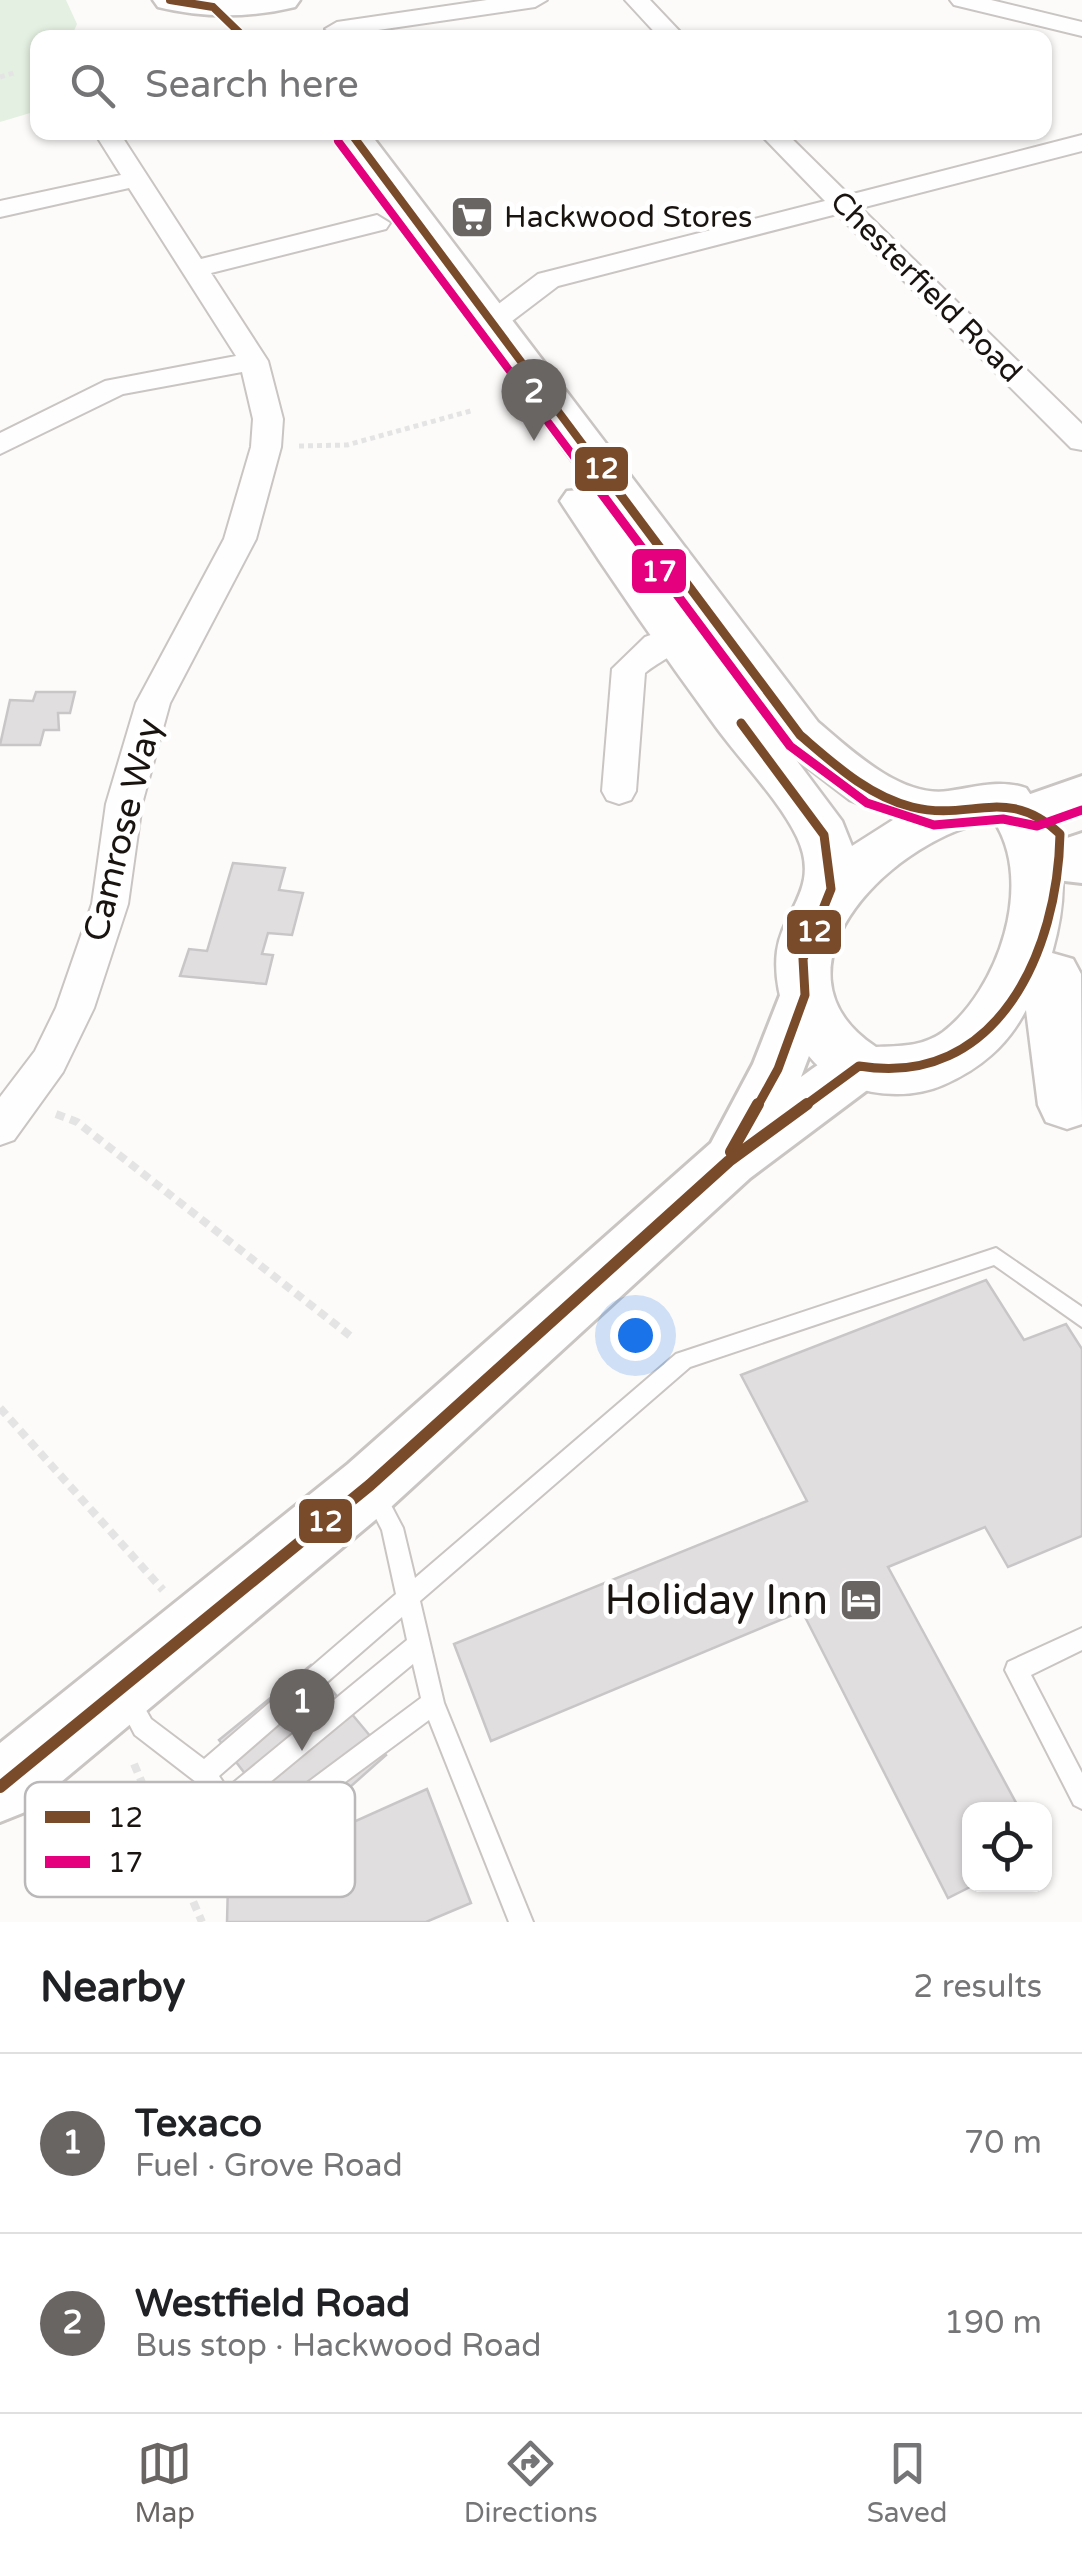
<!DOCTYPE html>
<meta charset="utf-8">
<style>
:root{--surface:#fff;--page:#f6f6f6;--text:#202124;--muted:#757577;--line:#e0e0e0;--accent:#696563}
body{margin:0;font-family:"Varela Round",sans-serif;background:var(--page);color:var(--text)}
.controls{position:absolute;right:30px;bottom:30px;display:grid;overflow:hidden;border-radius:20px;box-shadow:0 2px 8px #0004}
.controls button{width:90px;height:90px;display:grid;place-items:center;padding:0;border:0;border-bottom:2px solid var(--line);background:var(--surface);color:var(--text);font:50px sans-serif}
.you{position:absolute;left:635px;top:1335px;width:35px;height:35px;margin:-25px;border:8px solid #fff;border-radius:50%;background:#1a73e8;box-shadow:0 0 0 15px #1a73e833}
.badge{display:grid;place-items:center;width:65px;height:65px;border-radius:50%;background:var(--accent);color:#fff;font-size:32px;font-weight:700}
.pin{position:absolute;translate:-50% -82px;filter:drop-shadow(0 2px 5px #0008)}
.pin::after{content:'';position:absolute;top:52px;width:35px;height:30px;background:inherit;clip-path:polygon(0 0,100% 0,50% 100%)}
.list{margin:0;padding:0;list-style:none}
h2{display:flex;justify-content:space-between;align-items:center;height:130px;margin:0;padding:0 40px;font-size:42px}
h2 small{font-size:32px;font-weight:400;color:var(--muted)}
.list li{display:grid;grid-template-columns:65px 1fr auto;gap:30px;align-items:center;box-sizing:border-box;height:180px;padding:0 40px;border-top:2px solid var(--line)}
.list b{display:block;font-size:38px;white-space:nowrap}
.list p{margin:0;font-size:32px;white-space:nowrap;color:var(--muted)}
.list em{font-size:32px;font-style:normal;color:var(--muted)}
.icon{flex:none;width:55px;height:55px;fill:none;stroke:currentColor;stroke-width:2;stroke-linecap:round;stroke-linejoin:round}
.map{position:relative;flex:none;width:1082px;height:1922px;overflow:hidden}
.search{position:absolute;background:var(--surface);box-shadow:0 2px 8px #0004;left:30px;right:30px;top:30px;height:110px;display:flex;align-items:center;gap:25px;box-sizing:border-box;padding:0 35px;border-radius:20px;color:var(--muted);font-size:38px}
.sheet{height:490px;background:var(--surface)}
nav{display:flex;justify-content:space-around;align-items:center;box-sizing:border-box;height:140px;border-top:2px solid var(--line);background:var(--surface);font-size:28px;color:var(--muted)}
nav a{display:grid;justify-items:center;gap:5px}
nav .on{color:var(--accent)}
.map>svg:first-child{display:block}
</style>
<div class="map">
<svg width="1082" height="1922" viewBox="0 0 1082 1922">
<rect width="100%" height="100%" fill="#fdfbfa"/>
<path fill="#e4f0e2" d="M0,0H66L77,24L73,33L38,38L33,48L37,54V111L0,122Z"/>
<path fill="#e1dee0" stroke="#c9c6c8" stroke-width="2.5" d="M36,692H75L70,713H58L59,730H44L40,745H0L10,700L33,701Z
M233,863L285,868L279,890L303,893L292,935L268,933L262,954L273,955L266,984L180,976L189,949L207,951Z
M986,1280L1024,1340L1066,1324L1082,1349V1536L1008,1567L985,1527L888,1567L1020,1810H970V1884H976L948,1898L802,1611L491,1741L454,1644L807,1501L741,1375Z
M311,1665L386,1755L294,1837L219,1740Z
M427,1789L471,1903L426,1922H227L228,1884L254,1871L253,1867Z"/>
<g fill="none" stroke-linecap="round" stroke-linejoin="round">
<g stroke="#c9c5c3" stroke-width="4">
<path id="lane" d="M996,1248L1082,1307V1327L994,1265L690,1367L420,1601L444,1703L533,1922H509L429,1720L249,1853L241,1849L196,1782L135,1735L115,1697L118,1689L126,1686L134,1689L151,1719L204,1759L396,1594L382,1530L364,1495L368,1488L375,1485L382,1488L403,1528L415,1578L676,1354ZM402,1617L407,1640L227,1788L219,1776ZM413,1664L421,1698L252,1824L240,1807Z
M1082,1628V1650L1031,1675L1082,1773V1809L1074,1805L1005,1670L1008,1662Z"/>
</g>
<g stroke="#c9c5c3" stroke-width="4">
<path id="street" d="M487,0H547L535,7L337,36L325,29L337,22Z
M625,0H650L686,38H660Z
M950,0H991L1082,22V36L954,5Z
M94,132H119L201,259L377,215L390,223L386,229L211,273L268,361L283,419L281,447L256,539L170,703L142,804L128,904L94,1008L63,1072L14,1140L0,1145V1097L35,1051L56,1008L92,904L106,804L136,703L224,539L251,447L253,419L242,372L123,394L0,454V433L105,381L236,356L129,188L0,217V201L121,175Z
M758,132H785L849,195L1082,135V151L861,208L1082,424V450L1071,448L837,214L558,286L504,327H484L480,321L484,315L538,274L825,201Z
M676,626L688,629L692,637C684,651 659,661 645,673L636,791L631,800L619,804L607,800L602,791L612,669L645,637Z"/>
</g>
<g stroke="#c9c5c3" stroke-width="6">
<path id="secondary" d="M1082,776V813L1036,829L1019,824L1011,811L1019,798Z
M1082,833V883L1056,880L1049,867L1064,839Z
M805,974L824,980L832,995L801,1077C827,1059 846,1040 878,1050L886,1066L878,1082L750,1178L392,1506L25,1812L0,1822V1743L348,1464L711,1143L753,1064L786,980Z"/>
</g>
<g stroke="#c9c5c3" stroke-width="5">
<path id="primary" d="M153,0H300L295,7C250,18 203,18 158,7Z
M332,132H369L818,722C851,750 901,798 948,791C976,787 999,779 1026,788C1066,845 1071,885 1052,953L1073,959L1081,974L1082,1124L1067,1129L1046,1122L1038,1105L1026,1010C1007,1046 980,1069 943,1085C914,1098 876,1096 847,1085C799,1066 771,999 777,951C783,909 821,888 797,837C780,801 740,760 716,727C662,653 610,578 560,501L567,491L593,489ZM794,757L850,800L896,818L852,846L842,821ZM994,821C1035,883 998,990 943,1032C922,1047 900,1046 876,1047C756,968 901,832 994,821Z"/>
</g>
<path stroke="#e5e4e4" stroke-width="5" stroke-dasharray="5 4" stroke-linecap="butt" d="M0,77L17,72
M299,446L347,445L474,410"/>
<path stroke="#e5e4e4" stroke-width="8" stroke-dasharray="9 6" stroke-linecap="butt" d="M56,1114L77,1122L353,1338
M0,1408L163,1590
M134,1764L202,1922"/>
<use href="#lane" fill="#fffefe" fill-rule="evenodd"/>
<use href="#street" fill="#fffefe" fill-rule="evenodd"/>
<use href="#secondary" fill="#fffefe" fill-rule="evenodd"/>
<use href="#primary" fill="#fffefe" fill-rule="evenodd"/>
<g stroke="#fff" stroke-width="12">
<path id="bus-1-far2" d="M170,0L213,7L245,38
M350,132L610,481"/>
</g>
<g stroke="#fff" stroke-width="16">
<path id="bus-1-far1" d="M608,478L800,735C834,764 868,796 912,807C971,822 1007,784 1060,834C1058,950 998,1089 859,1066L803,1107
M741,723L824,835L831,889L803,959L805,995L778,1069L757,1107"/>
</g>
<g stroke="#fff" stroke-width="20">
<path id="bus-1" d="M731,1152L758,1104
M0,1787L370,1485L729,1161L807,1104"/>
</g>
<g stroke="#fff" stroke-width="12">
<path id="bus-2-far1" d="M338,141L592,481"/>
</g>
<g stroke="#fff" stroke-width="16">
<path id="bus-2" d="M590,478L790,746L867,803L934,825L1003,819L1037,826L1082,810"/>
</g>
<use href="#bus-1-far2" stroke="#7a4b2a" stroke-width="8"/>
<use href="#bus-1-far1" stroke="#7a4b2a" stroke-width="9"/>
<use href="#bus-1" stroke="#7a4b2a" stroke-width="12"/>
<use href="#bus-2-far1" stroke="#e5007d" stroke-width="8"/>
<use href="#bus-2" stroke="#e5007d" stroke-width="9"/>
</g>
<defs>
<g id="supermarket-square" transform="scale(2.25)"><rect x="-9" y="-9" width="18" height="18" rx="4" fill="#696563" stroke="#fff"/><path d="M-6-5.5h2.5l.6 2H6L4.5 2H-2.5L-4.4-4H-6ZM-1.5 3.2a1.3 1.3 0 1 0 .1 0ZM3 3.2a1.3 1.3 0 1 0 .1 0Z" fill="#fff"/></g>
<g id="hotel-square" transform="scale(2.25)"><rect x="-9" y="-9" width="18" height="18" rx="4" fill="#696563" stroke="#fff"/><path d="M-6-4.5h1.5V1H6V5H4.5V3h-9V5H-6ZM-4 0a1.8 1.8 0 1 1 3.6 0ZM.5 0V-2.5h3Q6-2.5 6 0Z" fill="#fff"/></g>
</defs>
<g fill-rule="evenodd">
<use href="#supermarket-square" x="472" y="217"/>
<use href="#hotel-square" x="861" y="1600"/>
</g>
<g text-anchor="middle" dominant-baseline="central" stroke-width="10" stroke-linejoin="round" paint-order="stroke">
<g font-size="30" fill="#1a1411" stroke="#fff" text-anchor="start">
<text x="504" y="217">Hackwood Stores</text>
</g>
<g font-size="30" fill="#1a1411" stroke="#fff">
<text transform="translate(926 287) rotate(45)">Chesterfield Road</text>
</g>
<g font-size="35" fill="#1a1411" stroke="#fff">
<text transform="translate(123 830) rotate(-76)">Camrose Way</text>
</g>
<g font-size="42" fill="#1a1411" stroke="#fff" text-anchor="end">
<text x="828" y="1600">Holiday Inn</text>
</g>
</g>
<rect x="25" y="1782" width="330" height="115" rx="15" fill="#fff" stroke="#bab8b8" stroke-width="2.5"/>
<rect x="45" y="1811" width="45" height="12" fill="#7a4b2a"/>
<rect x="45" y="1856" width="45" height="12" fill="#e5007d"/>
<g font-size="28" fill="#1a1411">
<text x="108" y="1827">12</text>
<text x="108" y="1872">17</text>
</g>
<g stroke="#fff" stroke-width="4">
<rect x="573" y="445" width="57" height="48" rx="10" fill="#7a4b2a"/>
<rect x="630" y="547" width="58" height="48" rx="10" fill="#e5007d"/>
<rect x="785" y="908" width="58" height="48" rx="10" fill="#7a4b2a"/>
<rect x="297" y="1497" width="57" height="48" rx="10" fill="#7a4b2a"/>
</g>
<g font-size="28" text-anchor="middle" font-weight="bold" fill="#fff">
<text x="601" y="478">12</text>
<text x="659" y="581">17</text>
<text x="814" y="941">12</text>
<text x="325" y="1531">12</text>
</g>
</svg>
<div class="controls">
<button><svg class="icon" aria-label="locate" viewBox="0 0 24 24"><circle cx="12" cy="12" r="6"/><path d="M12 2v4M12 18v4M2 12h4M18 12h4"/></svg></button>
</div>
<div class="you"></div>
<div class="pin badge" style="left:302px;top:1751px">1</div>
<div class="pin badge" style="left:534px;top:441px">2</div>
<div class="search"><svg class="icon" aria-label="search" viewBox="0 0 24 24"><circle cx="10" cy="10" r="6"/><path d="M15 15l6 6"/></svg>Search here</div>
</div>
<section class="sheet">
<h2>Nearby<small>2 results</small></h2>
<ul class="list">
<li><span class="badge">1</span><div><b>Texaco</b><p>Fuel · Grove Road</p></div><em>70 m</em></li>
<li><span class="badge">2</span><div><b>Westfield Road</b><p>Bus stop · Hackwood Road</p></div><em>190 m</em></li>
</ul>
</section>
<nav>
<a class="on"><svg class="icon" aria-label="map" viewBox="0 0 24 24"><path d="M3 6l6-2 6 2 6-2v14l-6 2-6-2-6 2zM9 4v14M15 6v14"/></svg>Map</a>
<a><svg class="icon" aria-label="directions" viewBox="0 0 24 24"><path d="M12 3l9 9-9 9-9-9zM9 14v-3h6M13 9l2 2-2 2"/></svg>Directions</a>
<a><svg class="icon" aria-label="saved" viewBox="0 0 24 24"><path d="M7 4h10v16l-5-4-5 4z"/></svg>Saved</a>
</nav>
